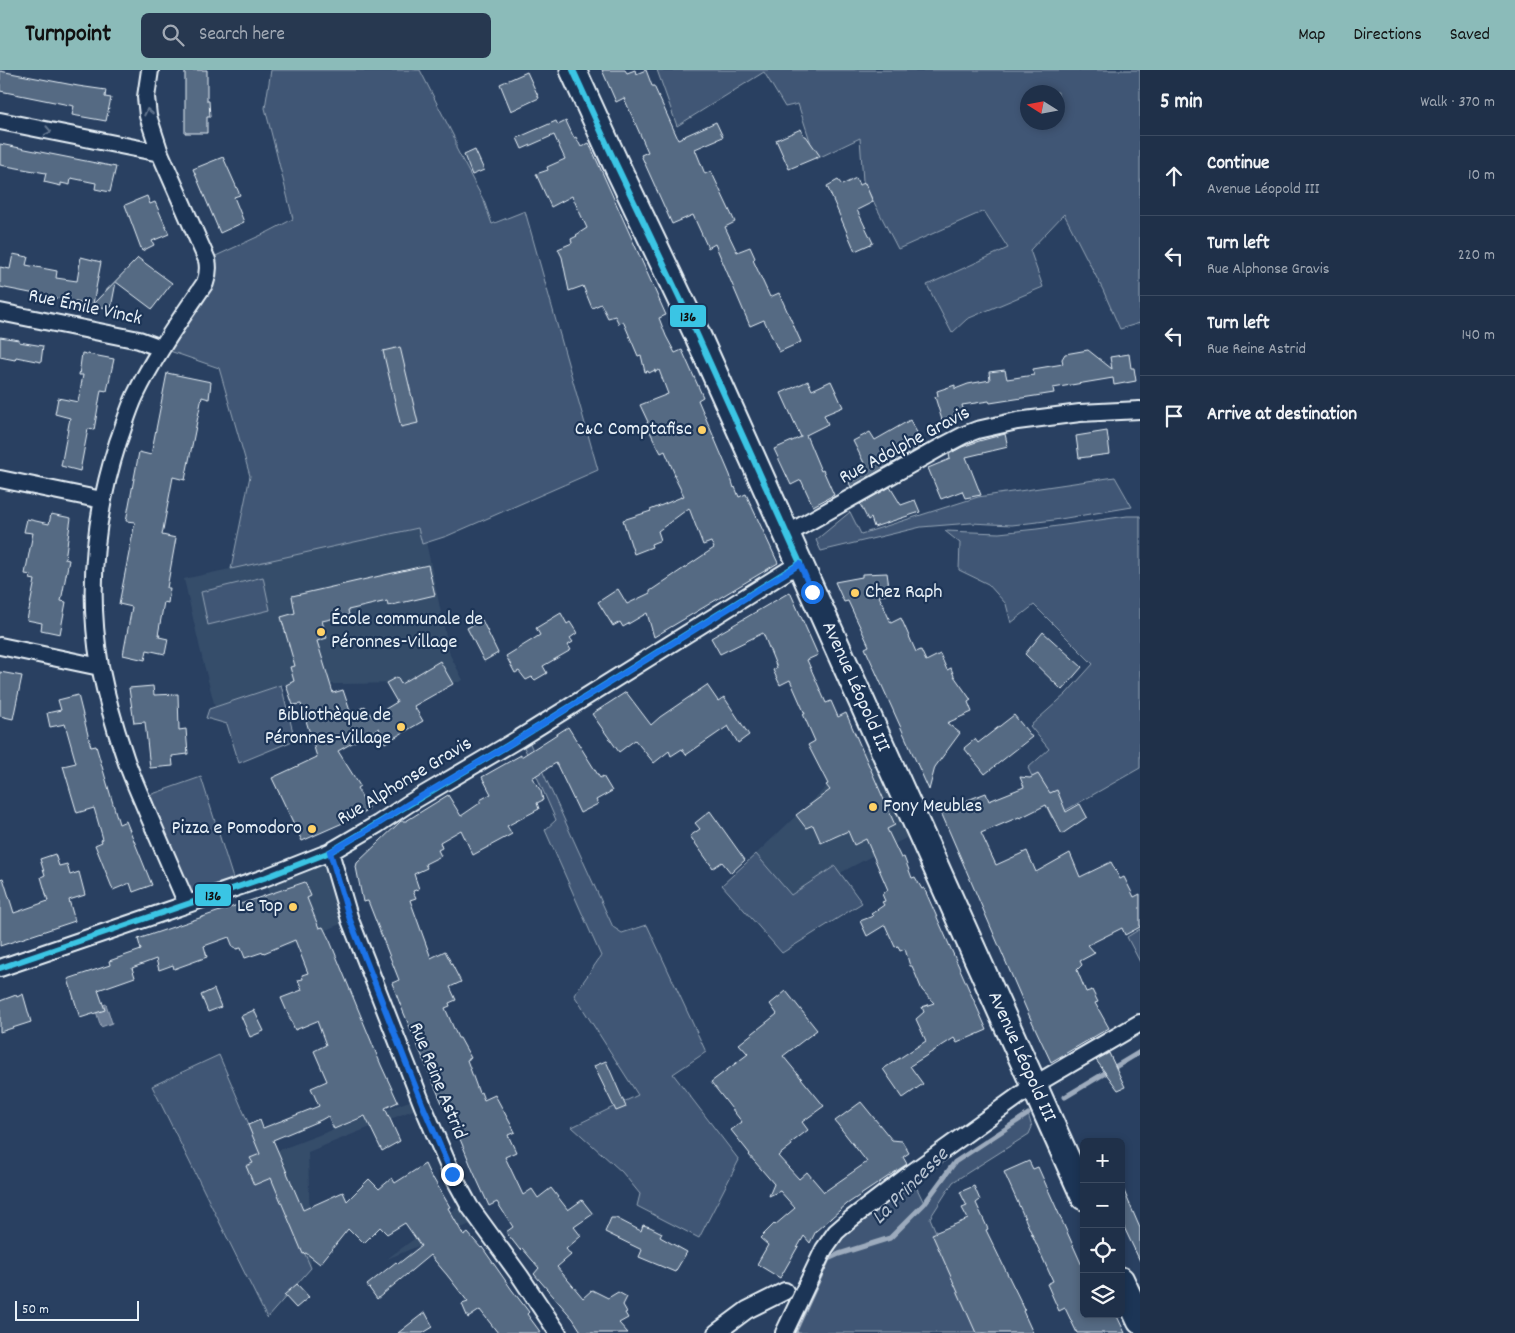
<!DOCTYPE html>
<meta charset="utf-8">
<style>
:root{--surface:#1f3049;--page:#273850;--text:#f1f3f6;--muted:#a1a9b4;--line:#3c4b61;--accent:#8bbbb9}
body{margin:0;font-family:Dekko,sans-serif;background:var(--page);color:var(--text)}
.controls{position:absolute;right:15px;bottom:15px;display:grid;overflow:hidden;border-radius:8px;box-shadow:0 2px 8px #0003}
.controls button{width:45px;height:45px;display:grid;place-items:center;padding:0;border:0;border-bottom:1px solid var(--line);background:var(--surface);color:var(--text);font:25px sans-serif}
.compass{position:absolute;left:1020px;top:15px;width:45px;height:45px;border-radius:50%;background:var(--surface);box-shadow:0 2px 8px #0003;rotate:281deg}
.scale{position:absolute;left:15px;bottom:12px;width:124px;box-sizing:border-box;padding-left:5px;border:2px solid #e8f1f8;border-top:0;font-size:14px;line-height:18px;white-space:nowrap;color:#e8f1f8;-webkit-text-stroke:4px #1d3557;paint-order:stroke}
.stop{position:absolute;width:15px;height:15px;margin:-11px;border:4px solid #1a73e8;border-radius:50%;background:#fff}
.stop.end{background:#1a73e8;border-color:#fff;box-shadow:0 1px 5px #0008}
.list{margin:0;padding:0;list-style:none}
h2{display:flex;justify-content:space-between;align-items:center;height:65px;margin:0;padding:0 20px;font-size:21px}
h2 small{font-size:16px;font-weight:400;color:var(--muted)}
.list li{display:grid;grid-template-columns:32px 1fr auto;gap:15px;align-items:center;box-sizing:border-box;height:80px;padding:0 20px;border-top:1px solid var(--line)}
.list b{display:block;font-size:19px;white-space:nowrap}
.list p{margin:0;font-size:16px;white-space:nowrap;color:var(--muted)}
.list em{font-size:16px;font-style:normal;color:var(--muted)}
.icon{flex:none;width:28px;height:28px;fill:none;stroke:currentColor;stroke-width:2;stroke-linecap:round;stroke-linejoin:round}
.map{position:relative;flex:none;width:1140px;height:1263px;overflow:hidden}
header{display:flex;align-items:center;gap:30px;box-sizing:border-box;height:70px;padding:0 25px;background:var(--accent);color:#111}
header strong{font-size:24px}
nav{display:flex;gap:28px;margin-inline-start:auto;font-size:18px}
.search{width:350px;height:45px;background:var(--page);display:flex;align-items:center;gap:12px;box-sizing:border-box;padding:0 18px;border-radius:8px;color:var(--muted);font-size:19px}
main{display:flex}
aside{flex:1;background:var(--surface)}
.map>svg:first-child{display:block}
</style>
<header>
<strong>Turnpoint</strong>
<div class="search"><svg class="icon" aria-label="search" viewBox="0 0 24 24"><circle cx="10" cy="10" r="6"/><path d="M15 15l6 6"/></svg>Search here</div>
<nav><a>Map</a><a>Directions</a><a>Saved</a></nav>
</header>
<main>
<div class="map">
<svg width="1140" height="1263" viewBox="0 0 1140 1263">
<rect width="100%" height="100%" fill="#294061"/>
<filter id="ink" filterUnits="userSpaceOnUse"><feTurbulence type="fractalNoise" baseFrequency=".02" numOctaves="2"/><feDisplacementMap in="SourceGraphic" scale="10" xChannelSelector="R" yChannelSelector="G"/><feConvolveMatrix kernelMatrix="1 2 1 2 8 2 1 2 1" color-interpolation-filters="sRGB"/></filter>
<g filter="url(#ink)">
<path fill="#364d6b" d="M418,458L422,473L426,472L450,585L463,610L459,612L281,615L215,637L202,587L184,509Z
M879,667L921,760L840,803L835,797L791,825L756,784Z
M330,782L350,850L287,876L264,809Z
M420,1027L423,1036L308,1082L311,1198L266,1085Z
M466,1131L480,1150L387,1189Z"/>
<path fill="#415774" stroke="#94a4b6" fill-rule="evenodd" d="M271,0H420L456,71V78L484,131L492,154L525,141L598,400L447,466L422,474L418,458L231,499L250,406L219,298L161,278L205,213L207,190L268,162L293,149L265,38Z
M657,0H1140V253L1120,259L1103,220L1064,144L1030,180L1043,217L967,249L952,263L927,215L1008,178L984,141L898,179L863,111L860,68L816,89L798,34L785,37L764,2L677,56ZM1028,22H1058V52H1028Z
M1115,407L1132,437L1054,450L1012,455L971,453L921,457L821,481L816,470L850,442L861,464L978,427Z
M1127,446H1140V698L1052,748L1028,698L1049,679L1030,656L1066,624L1093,594L1034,535L1011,553L1006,534L988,514L959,500L960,473L945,461L999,463L1037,459Z
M263,507L270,540L208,555L201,522Z
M281,615L295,670L239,693L227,654L206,648L209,639Z
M526,665L613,857L622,863L647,855L706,982L673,1004L739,1090L699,1168L637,1136L640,1124L622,1102L572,1057L638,1025L574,925L601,886L545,760L556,750L520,668Z
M201,707L236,818L187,834L141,728Z
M756,784L791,825L835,796L862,833L782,883L722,815Z
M1140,859V892L1127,867Z
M219,985L311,1198L267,1248L152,1016Z
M1028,1044L1032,1057L1029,1064L953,1112L930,1148L979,1263H784L819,1187L910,1104L924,1133L955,1092Z"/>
<path fill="#6b7c95" stroke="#9dabbd" d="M106,934L112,953L101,957L95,938Z"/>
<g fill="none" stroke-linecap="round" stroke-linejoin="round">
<path stroke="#9dabbd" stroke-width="5" d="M1065,1027L1140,982
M796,1263L795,1261L828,1189L839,1184L890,1168L924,1134L955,1092L1028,1044"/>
</g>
<path fill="#556a83" stroke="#e8f1f8" d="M185,0H207V31H209L210,47H207V63H185Z
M602,0H625L627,3L635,0L636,4L646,0L652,16H654L678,69L716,52L723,67L695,79L705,104L711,101L735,152L725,157L737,182L750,177L755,188L753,190L770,227L779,223L801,272L779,282L764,250L750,256L715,174L708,178L693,145L672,154L641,85L648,82L624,28L616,32Z
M0,1L78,16L106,20L105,27L111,28L106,51L72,45L74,36L0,21Z
M527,2L539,28L511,41L500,14Z
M556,51L558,55L566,51L574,68L576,67L581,77L589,73L666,245L659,248L666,266L675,283L682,280L703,327L698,330L730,405L734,418L735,417L739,427L746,424L778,493L654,567L647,543L623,557L620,552L613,556L598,532L618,519L627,534L650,523V521L714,478L711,472L703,475L689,438L658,461L661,470L651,474L652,477L634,484L623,450L651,441L650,440L684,426L674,406L675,405L665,381L661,383L655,372L646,354L648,352L640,335L668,324L659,300L655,302V300L649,303L648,301L645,302L641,285L638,286L623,251L619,254L615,246L608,248L601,234L592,238L583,216L569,221L562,187L558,179L572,173L571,169L577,166L576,165L587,158L572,126L551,137L536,104L548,100L547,97L565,89L554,65L522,79L517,68Z
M801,59L804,66H806L820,86L789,99L776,70Z
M0,74L116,97L110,122L95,119L96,113L71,108L70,115L61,113V116L44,112L46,103L0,95Z
M475,80L484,100L472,105L464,85Z
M223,87L240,125L234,127L244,152L220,163L193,99Z
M856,108L859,115L865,113L873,132L857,140L873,173L855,181L827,116L838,110L842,115Z
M147,126L150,134L155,132L169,164L152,171L154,175L142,181L125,135Z
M13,184L28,187L26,195L57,201L56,208L77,211L81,187L101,192L93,234L138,188L172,213L152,239L116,212L111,238L90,236L91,235L0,217V197L10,199Z
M0,267L19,270V272L43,276L41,292L16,287L15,290L0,287Z
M400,277L418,353L401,357L383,281Z
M1088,280L1112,299L1110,287L1129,284L1131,298H1134L1136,311L1114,315L1113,308L1053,318L1054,323L990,333L989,331L962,335L964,342L942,350L935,327L938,326L937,321L955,315V319L968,314L990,310L989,302L1005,300L1007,309L1034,305L1033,299L1063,294L1062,289L1065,284Z
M82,283L114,289L107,321L101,320L94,360L88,359L80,401L61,396L70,348L55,344L58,328L78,332L83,305H79Z
M167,303L211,312L209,329L202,327L185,410L173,407L162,465L176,468L167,518H170L168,533L164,532L158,565H160L159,567L168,569L165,584L147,580L145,590L123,585L132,537L119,534L135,452L126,451L139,382L151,385Z
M808,311L812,320L831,311L843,337L824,345L828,354L806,365L821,401L823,400L834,425L813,436L801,410L791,415L774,379L801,367L781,323Z
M910,350L924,375L851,417L846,406L866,397L853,371L870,362L875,370Z
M1107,361L1110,384L1079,388L1076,366Z
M1005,364L1008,377L966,387L981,425L965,428L962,421L941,429L928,398L950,389L949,384L962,377L979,371Z
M890,417L901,435L915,430L920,442L874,457L871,448L868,450L860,434Z
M51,444L71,448L65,489L69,490L61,531L66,532L60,564L41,560L42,553L27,550L35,510L30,509L31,505L25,504L33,463L24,462L27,449L49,454Z
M428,495L435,525L388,536L387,531L348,540L349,545L322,551L327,568L317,571L333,623L343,620L351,644L365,636L372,647L397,632L386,613L397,607L401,614L440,591L453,614L414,636L423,651L385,673L379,658L338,681L360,716L357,718L369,739L354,748L302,771L272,708L317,687L301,634L293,635L286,615L294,611L290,597L295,596L281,547L295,543L292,526Z
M887,503L890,524L879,526L891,553L901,548L916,582L921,580L926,591L940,584L947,600L951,598L954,606L971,630L968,632L972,642L947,653L960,663L935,697L929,720L865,578L869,576L848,531L844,532L835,512L862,507V504Z
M790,522L818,585L807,590L826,633L831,631L838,647L846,643L895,755L887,759L901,788L904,787L912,808L915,807L922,819L924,818L987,960L957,973L954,968L910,996L923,1014L903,1028L883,999L926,971L916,949L924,942L922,937L934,933L922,920L912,896H910L905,879L900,881L898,876L895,877L885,855L867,866L860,851L873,846L871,844L884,835L882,832L885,831L882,824L888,820L866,769L854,775L848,761L821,773L813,755L806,758L796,745L830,720L826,715L828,714L808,675L815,671L803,644H805L790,610L780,615L773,600L777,598L763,563L720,584L711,568Z
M561,543L567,554L570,552L577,563L570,568L573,572L568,575L571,580L543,596L547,603L535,610L532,607L526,610L519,601L515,603L506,586L540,565L536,558Z
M482,550L498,583L484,591L467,558Z
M1043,562L1082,597L1062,620L1025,584Z
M0,602L22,606L13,649L0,646Z
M707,615L718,631L724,627L749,665L738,673L728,656L686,685L682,679L671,686L669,681L654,693L635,670L619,682L592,644L626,622L651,655L660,647Z
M153,616L154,625L178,624L179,660L186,659L188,684L172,686L173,696L150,698L145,652L134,653L129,618Z
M78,625L91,677L96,676L119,754L126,751L152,815L133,822L130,813L113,820L95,775L102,772L101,770L103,769L94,738L77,743L63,696L76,693L65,654L50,657L47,643L61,640L58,630Z
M1014,645L1032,667L985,704L964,678L975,669L978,673Z
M568,657L600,708L603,706L612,721L596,730L598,734L580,743L556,693L532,708L541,721L543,730L537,733L539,739L507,756L512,764L473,785L461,760L440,772L442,778L438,780L441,786L425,794L427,798L414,804L419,819L413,821L416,828L410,830L431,888L445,881L461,912L450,917L456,930L449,933L450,936L445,938L458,968H460L471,988L467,990L479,1023L481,1022L484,1030L495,1025L515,1062L508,1065L516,1082L505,1087L523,1125L532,1119L538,1128L551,1118L568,1140L582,1130L593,1144L574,1157L581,1166L566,1179L571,1185L557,1197L583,1228L592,1220L608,1228L618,1222L627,1227L623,1235L627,1242L625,1243L628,1248L619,1253L628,1263H582L573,1249L534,1204L539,1198L522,1178L520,1180L506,1162L513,1157L497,1132L489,1136L473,1101L447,1037L444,1038L400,934L392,913L399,910L368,831L363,832L356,797L357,793L401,751H406L448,725L461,746L480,733V730L491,724L482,707L521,685V687Z
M1038,704L1050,723L1057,720L1066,742L1080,734L1087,747L1062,764L1046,735L1020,748L1019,747L981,763L996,795L1027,781L1036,802L1070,783L1080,807L1111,792L1120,809L1124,807L1134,827L1140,824V857L1125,865L1122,858L1088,875L1095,883L1080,891L1082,895L1077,900L1086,922L1092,920L1098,932L1095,933L1109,958L1051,992L1028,943L940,740L964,730L965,731L986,723L989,731L1024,717L1020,707L1030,708Z
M710,741L745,790L731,803L722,792L713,798L690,766L700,759L695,753Z
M55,784L59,796L67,794L70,805L79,802L85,825L69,830L75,851L0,876V809L3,808L14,843L48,831L41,807L45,805L40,789Z
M305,812L311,826L307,828L319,858L323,857L330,871L381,995L398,1032L385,1038L400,1071L382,1081L365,1046L334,1059L328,1046L321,1050L273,1070L303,1140L343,1122L347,1131L369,1109L379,1119L392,1108L395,1113L425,1094L432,1109L433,1108L450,1137L448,1138L464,1166L468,1163L481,1178L482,1177L512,1220L529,1242L527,1244L541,1263H498L480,1240L468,1248L462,1234L468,1232L447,1205L430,1185L377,1229L367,1215L396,1192L398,1194L421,1176L405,1153L387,1164L380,1157L364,1173L354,1163L353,1164L348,1159L320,1194L306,1183L303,1184L271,1108L254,1115L246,1096L253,1093L250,1088L260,1084L248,1055L260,1050L263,1058L319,1036L311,1018L327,1011L314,981L326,975L317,951L295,960L281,928L302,920L298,910L303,909L302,905L308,903L295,870L264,883L263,882L245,888L241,878L236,879L235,877H233L229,867L204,876L207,887L174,899L173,895L159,900L156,889L132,898L135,907L98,920L105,940L80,948L68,909L110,895L109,891L141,880L138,869Z
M214,919L221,937L208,942L201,925Z
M786,921L817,960L783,986L824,1036L802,1052L808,1060L791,1073L792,1075L778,1086L799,1109L807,1102L824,1122L867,1092L835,1051L861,1032L892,1070L902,1071L909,1083L903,1087L907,1094L847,1134L816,1161L810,1173L804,1166L780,1208L757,1194L768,1175L760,1168L774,1154L775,1155L795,1138L780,1121L769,1126L774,1114L749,1085L750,1084L731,1060L742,1052L711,1012L748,984L739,974L777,944L770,934Z
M23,924L31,952L0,962V931L16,925L17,927Z
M254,940L264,961L250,967L241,946Z
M1109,983L1125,1017L1118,1020L1096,990Z
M606,991L626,1037L616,1041L594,996Z
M1029,1091L1033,1099L1038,1097L1084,1200V1244H1116L1125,1263H1077L1065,1238L1059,1241L1047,1214L1053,1211L1004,1102Z
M1121,1114L1140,1158V1191L1121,1151Z
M974,1116L980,1130L976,1133L988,1159L986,1160L1025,1240L1023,1241L1033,1263H976L932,1164L968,1149L962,1138L967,1136L960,1122Z
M611,1148H616L641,1161L643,1155L650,1157L662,1163L660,1167L687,1182L675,1202L639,1187L642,1180L605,1162Z
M297,1214L309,1227L296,1238L284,1225Z
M425,1242L433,1257L423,1263H398Z"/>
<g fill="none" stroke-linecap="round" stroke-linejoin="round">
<g stroke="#e8f1f8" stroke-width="20">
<path id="minor" d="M150,0L146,27L148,46L160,83L207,190C209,199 208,205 205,213C180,250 154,286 135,326C128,341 124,356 118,372C95,444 87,521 100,596C106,626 114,655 124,684C130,704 140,724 148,744C161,774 174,804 187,834
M0,51L160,83
M0,242L139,270L161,278
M0,409L102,430
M787,464L943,376L964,365L977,360L1017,351L1080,343L1140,340
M0,576L100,597
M330,782L350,850L423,1036L452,1104L470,1137L520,1206L558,1263
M0,898L264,808L330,782L378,754L408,734L520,668L800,493
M716,1263L747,1240L785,1221
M784,1263L824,1179L836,1162L851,1149L910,1104L1034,1015L1140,953"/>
</g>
<g stroke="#e8f1f8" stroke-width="29">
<path id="primary" d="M573,0L615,92L696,262L1084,1127
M1121,1210L1140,1251"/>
</g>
<use href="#minor" stroke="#1d3557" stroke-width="16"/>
<use href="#primary" stroke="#1d3557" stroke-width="25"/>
<g stroke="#1d3557" stroke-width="10">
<path id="bus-1" d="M573,0L615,92L696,262L800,493
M0,898L264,808L330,782L520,668L800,493"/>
</g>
<use href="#bus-1" stroke="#3ac5e4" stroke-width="6"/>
</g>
<defs><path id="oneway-chevron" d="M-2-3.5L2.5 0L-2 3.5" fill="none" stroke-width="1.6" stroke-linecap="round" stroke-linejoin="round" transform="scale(1.25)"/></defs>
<g stroke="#64778f">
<use href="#oneway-chevron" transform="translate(148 42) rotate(-103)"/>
<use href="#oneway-chevron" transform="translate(48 61) rotate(11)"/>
</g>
</g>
<g fill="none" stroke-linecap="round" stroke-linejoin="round" filter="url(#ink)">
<path stroke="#1a73e8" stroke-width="6" d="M452,1104L423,1036L350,850L330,782L378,754L408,734L507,676L800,494L812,522"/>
</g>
<g fill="#ffd166" stroke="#1d3557" stroke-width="2">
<circle cx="702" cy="360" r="5"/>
<circle cx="855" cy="523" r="5"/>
<circle cx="321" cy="562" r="5"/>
<circle cx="401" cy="657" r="5"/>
<circle cx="873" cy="737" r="5"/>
<circle cx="312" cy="759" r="5"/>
<circle cx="293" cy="837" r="5"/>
</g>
<g text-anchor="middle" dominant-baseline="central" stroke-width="4.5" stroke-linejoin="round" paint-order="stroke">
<g font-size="20" fill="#e8f1f8" stroke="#1d3557">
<text transform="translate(85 238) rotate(12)">Rue Émile Vinck</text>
<text transform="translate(905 376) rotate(-28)">Rue Adolphe Gravis</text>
<text transform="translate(855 617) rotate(66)">Avenue Léopold III</text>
<text transform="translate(405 712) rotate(-31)">Rue Alphonse Gravis</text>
<text transform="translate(1021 987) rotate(66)">Avenue Léopold III</text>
<text transform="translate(437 1011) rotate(68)">Rue Reine Astrid</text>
</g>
<g font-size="20" fill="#e8f1f8" stroke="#1d3557" text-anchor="end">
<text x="692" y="360">C&amp;C Comptafisc</text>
<text x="865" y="523" text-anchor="start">Chez Raph</text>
<text x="331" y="550" text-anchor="start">École communale de<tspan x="331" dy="23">Péronnes-Village</tspan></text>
<text x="391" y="646">Bibliothèque de<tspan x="391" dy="23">Péronnes-Village</tspan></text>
<text x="883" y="737" text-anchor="start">Fony Meubles</text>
<text x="302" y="759">Pizza e Pomodoro</text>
<text x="283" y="837">Le Top</text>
</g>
<g font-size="21" font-style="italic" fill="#b6c2d0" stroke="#1d3557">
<text transform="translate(911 1117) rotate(-45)">La Princesse</text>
</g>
</g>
<g stroke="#1d3557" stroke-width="2">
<rect x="669" y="234" width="38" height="24" rx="5" fill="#3ac5e4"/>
<rect x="194" y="813" width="38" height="24" rx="5" fill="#3ac5e4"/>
</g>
<g font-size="14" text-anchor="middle" font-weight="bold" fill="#111">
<text x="688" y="251">136</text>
<text x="213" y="830">136</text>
</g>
</svg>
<div class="controls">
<button>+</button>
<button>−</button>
<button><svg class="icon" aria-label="locate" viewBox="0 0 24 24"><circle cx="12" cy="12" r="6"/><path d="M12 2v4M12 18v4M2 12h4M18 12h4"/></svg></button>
<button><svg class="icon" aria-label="layers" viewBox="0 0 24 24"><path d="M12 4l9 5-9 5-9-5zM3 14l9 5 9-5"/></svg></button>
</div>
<svg class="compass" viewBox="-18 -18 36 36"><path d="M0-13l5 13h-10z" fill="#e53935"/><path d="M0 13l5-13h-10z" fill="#a1a9b4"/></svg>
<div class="scale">50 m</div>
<div class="stop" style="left:812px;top:522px"></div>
<div class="stop end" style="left:452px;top:1104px"></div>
</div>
<aside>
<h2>5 min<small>Walk · 370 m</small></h2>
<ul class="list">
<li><svg class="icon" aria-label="ahead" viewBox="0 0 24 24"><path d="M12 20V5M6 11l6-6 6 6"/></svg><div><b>Continue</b><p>Avenue Léopold III</p></div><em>10 m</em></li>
<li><svg class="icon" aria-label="left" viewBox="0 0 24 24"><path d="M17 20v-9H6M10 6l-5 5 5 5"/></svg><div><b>Turn left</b><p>Rue Alphonse Gravis</p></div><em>220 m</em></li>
<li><svg class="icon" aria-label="left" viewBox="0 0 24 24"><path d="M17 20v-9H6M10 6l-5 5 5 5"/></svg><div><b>Turn left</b><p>Rue Reine Astrid</p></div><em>140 m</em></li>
<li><svg class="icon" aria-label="arrive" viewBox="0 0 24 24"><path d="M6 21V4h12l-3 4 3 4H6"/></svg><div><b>Arrive at destination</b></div></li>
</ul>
</aside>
</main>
